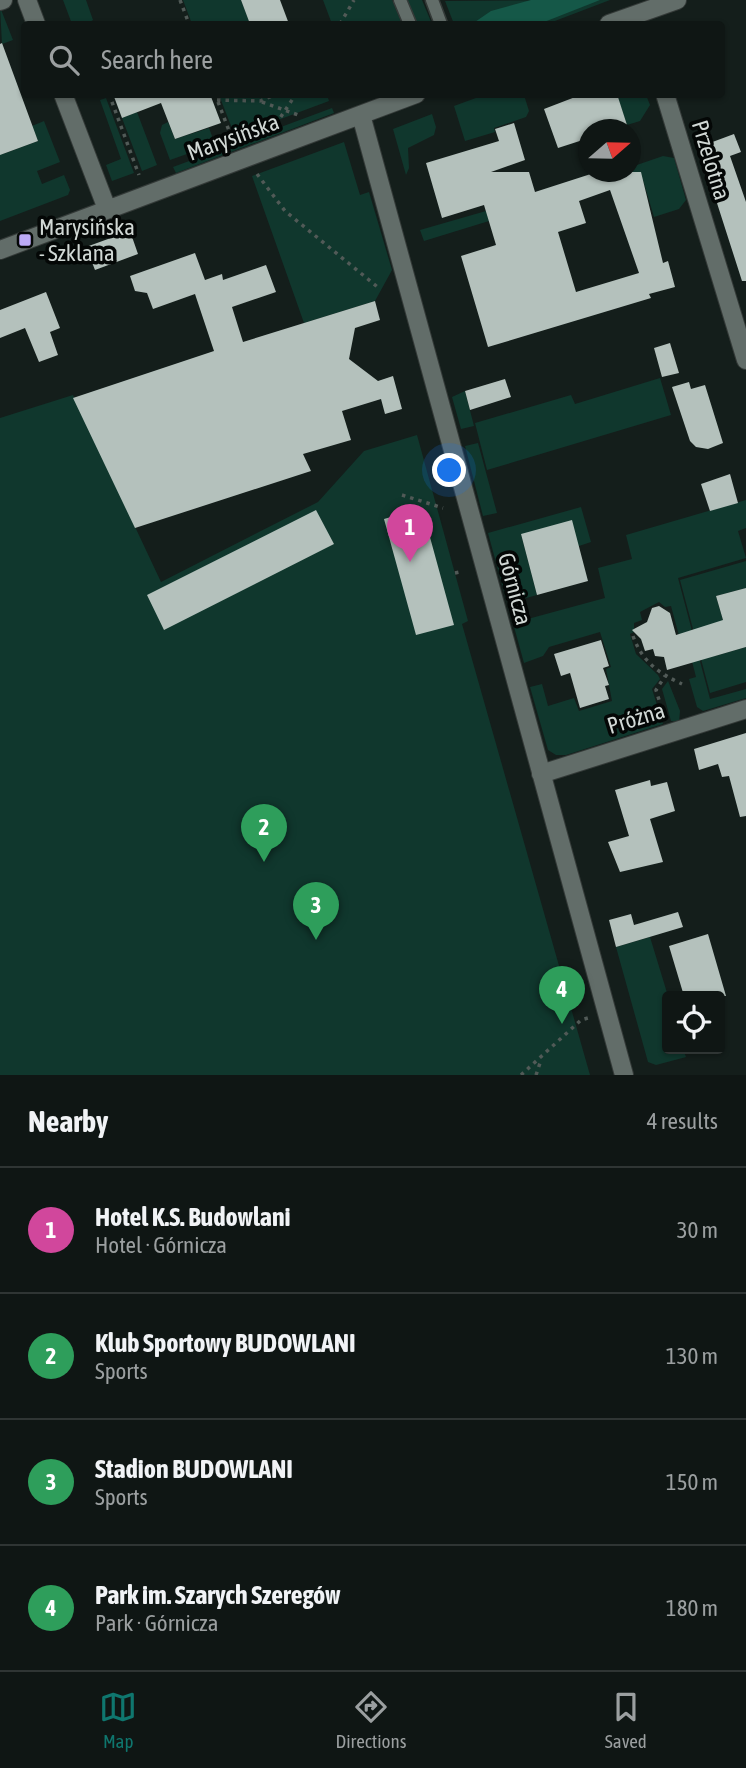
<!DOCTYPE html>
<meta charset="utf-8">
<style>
:root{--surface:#0f1614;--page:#1d2322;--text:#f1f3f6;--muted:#9b9fa0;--line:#2f3534;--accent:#0f766e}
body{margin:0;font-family:"Asap Condensed",sans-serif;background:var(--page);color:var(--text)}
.controls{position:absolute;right:21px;bottom:21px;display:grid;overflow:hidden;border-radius:7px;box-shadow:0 2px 5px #0004}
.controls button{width:63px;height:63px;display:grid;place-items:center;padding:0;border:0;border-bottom:2px solid var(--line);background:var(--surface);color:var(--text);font:35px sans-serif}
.compass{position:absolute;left:578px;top:119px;width:63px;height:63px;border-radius:50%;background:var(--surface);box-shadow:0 2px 5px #0004;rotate:70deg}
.you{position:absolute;left:450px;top:471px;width:24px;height:24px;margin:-18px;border:5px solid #fff;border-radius:50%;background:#1a73e8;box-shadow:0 0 0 10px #1a73e833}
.badge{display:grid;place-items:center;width:46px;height:46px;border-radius:50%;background:var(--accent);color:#fff;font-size:23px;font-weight:700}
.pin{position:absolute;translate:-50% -58px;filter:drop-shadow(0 2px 4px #0008)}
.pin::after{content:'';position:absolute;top:37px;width:24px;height:21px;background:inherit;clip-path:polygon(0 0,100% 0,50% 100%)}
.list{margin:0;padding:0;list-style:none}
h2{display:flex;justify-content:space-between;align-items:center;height:91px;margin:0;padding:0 28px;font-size:30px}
h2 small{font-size:23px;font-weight:400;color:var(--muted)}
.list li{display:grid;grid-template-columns:46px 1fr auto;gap:21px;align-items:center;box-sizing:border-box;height:126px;padding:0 28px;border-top:2px solid var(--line)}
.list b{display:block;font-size:26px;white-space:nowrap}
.list p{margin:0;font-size:23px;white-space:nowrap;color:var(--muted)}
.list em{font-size:23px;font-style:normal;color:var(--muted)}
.icon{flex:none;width:38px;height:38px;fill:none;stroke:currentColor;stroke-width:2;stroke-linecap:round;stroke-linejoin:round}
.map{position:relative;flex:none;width:746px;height:1075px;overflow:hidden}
.search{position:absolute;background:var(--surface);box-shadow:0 2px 5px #0004;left:21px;right:21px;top:21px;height:77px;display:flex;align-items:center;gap:18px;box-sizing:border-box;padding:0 24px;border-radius:7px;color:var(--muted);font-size:26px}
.sheet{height:595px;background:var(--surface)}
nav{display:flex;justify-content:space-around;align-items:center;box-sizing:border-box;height:98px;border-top:2px solid var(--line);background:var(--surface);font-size:19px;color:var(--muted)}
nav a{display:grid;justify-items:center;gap:4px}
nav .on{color:var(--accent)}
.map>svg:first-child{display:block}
</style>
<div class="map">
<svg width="746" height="1075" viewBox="0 0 746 1075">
<rect width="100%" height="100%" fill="#141e1b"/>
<path fill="#10372d" d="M63,0H86L93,20L87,24H72Z
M183,0H241L250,24H192Z
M323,0H392L402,24H332Z
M407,0H422L432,24H416Z
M610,0L547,24H454L445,1Z
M0,7L13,40L2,44Z
M219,95H327L329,101L235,136Z
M484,95H524L529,111L526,117L494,128L495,132L465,141L454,106Z
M617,95H646L650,105L640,121L627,125Z
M106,98L134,173L112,181L106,165L121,159L100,100Z
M332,108L334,113L176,173L173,167Z
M137,112L157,165L142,171L122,118Z
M432,114L436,127L434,135L408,148L409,168L406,175L393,129Z
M44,121L60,162L37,171L42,184L64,175L70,190L68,195L0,221V146L3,154L38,141L32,126Z
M168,122L175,139L209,128L215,144L170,160L160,133L162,125Z
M344,142L360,195L369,192L392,270L375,301L304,323L252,176Z
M663,156L674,158L686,200L679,209L654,217L643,180L619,179L617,172H630L631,167Z
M486,211L489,221L424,241L420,230Z
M660,378L671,415L487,470L475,423L571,395L575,404Z
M465,391L474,426L461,429L452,397Z
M73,395L161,582L318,502L364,451L417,435L468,621L462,624L590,1075H0V418Z
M478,443L497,513L483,516L465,446Z
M746,500V528L738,531L746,558L678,578L710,699L746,689V698L703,711L697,707L689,679L696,677L687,642L681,643L671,606L665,607L659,602L640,612L642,620L634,623V632L630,634L636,654L658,675L660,679L652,689L663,724L566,755H556L548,750L530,687L542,684L548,706L574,698L579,711L612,701L606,669L611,667L600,632L549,647L543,656L524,663L513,623L605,598L598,568L632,559L626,535Z
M581,507L591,542L579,546L521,534L537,595L519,600L506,599L488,533Z
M746,561V588L716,596L723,620L715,656L746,647V682L710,693L680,580Z
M668,681L680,711L679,722L671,721L662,689Z
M650,937L668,996L667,1049H683L686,1057L656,1065L648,1062L616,947Z"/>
<path fill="#155848" d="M531,0H600L539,24H472L491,11Z"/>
<path fill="#b4c1bc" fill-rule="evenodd" d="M241,0H280L289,24H250Z
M2,43L38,141L0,155V44Z
M113,94H210L221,123L175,139L161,103L122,118Z
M583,94H617L627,125L614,130H589V138L558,148L544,109Z
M514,123L525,160L491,172H529L535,192L597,172H641L663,263L668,261L675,287L649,294L651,298L488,347L461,256L496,245L484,205L442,218L426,163L499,141L495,129ZM610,190L639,273L576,292L558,232L586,223L579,201Z
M734,134L741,152L730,156L746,202V281H742L699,147Z
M130,231L138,254L95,270L86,247Z
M195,253L205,280L222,274L223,280L266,265L276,292L232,307L243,342L375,301L380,320L355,328L349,359L378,381L393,376L402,409L385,414L381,399L342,411L351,440L303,454L311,471L135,528L73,398L214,351L195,294L153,309L147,293L135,291L130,276Z
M46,292L60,328L50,332L58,355L39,362L25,328L0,338V310Z
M670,343L679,373L662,377L654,348Z
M505,379L511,397L470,410L465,391Z
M689,382L691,389L705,385L723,443L708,449L696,447L690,441L672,387Z
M730,474L738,503L710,511L701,484Z
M422,508L454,625L416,635L384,519Z
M316,510L334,544L164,630L147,595Z
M572,520L588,581L537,595L521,534Z
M746,588V647L667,670L664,657L655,656L653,649L645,651L641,639L632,630L647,622L652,608L659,606L670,613L676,635L723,620L716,596Z
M601,640L609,666L603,668L609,685L605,686L609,699L580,708L570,673L561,676L554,654Z
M746,733V816L740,817L729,776L722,777L718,764L699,770L694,749Z
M650,780L651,786L667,782L675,811L650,819L663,862L620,872L608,842L629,836L615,790Z
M678,912L683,927L616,947L609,920L631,914L634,925Z
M708,934L726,996H684L669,946Z"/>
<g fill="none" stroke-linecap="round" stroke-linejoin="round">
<g stroke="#343a38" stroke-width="15">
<path id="lane" d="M400,0L410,24
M432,0L441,24"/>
</g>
<g stroke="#343a38" stroke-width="20">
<path id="street" d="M27,0L36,24
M0,1L3,0
M609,24L677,0
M63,94L107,209
M665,94L746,360
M361,115L624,1075
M0,250L416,94
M541,774L746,709"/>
</g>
<path stroke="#515a57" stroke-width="3.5" stroke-dasharray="3.5 5" stroke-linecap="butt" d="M180,0L189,24
M340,24L354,0
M109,94L139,175
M215,94L233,141
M217,100L260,101L277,94
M262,102L301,116
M276,124L296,94
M257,174L285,211L380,289
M402,495L443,508
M455,573L460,572
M633,636C642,661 658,673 682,684
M664,716L656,690L665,676
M521,1075L581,1020L588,1018
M536,1075L541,1060"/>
<use href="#lane" stroke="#626d69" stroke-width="12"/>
<use href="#street" stroke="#626d69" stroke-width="18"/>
</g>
<rect fill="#bcaaf6" stroke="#040706" stroke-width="2.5" x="18" y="233" width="14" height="14" rx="3.5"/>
<g text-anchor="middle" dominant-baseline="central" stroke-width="7" stroke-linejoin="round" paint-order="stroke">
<g font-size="23" fill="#d1d8d5" stroke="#040706">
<text transform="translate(233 137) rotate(-20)">Marysińska</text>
<text transform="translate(711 160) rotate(73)">Przelotna</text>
<text transform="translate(515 589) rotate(75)">Górnicza</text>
<text transform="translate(636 718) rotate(-17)">Próżna</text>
</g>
<g font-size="23" fill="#d1d8d5" stroke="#040706" text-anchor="start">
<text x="39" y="227">Marysińska<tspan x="39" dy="26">- Szklana</tspan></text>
</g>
</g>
</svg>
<div class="controls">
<button><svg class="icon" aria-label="locate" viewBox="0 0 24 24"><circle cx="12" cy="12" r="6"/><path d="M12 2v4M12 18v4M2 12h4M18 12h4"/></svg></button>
</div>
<svg class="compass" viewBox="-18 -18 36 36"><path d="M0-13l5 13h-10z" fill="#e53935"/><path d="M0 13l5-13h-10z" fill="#9b9fa0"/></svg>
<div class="you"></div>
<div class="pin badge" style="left:410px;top:562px;background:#d1479c">1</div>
<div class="pin badge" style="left:264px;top:862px;background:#2e9e5b">2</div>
<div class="pin badge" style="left:316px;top:940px;background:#2e9e5b">3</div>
<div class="pin badge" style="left:562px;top:1024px;background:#2e9e5b">4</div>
<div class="search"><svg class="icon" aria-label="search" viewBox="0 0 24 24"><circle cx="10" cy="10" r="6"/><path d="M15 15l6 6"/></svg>Search here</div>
</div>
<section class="sheet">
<h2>Nearby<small>4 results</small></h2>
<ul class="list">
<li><span class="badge" style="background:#d1479c">1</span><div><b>Hotel K.S. Budowlani</b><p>Hotel · Górnicza</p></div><em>30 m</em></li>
<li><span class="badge" style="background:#2e9e5b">2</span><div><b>Klub Sportowy BUDOWLANI</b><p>Sports</p></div><em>130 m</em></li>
<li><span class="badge" style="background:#2e9e5b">3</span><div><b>Stadion BUDOWLANI</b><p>Sports</p></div><em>150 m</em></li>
<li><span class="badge" style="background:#2e9e5b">4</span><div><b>Park im. Szarych Szeregów</b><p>Park · Górnicza</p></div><em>180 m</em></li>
</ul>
</section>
<nav>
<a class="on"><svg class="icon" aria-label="map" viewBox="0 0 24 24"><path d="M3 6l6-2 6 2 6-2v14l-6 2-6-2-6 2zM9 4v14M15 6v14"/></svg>Map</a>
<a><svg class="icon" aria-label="directions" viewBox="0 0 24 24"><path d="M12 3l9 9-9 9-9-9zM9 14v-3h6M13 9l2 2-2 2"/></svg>Directions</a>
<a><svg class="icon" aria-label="saved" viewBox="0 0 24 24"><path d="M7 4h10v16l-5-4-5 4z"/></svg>Saved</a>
</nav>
